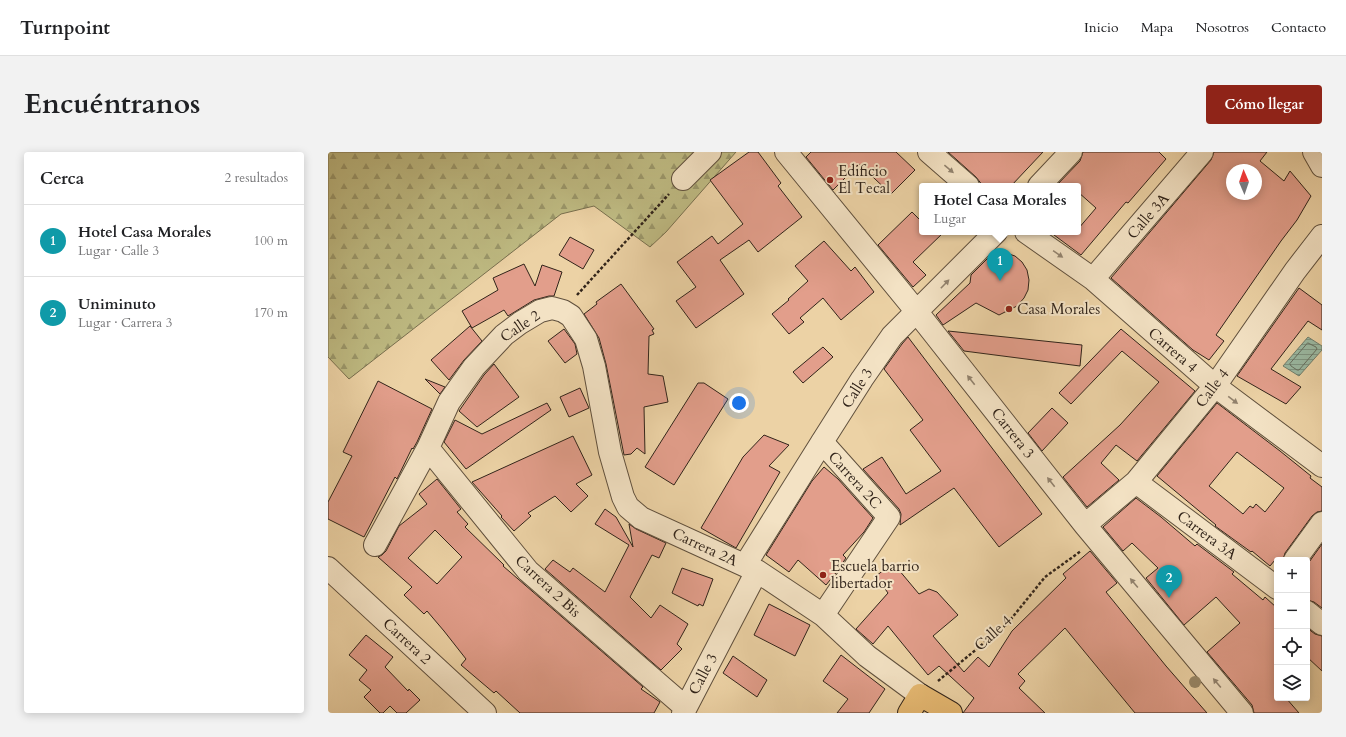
<!DOCTYPE html>
<html lang="es">
<meta charset="utf-8">
<style>
:root{--surface:#fff;--page:#f2f2f2;--text:#202124;--muted:#757577;--line:#e0e0e0;--accent:#8f2418}
body{margin:0;font-family:Cardo,serif;background:var(--page);color:var(--text)}
.controls{position:absolute;right:12px;bottom:12px;display:grid;overflow:hidden;border-radius:4px;box-shadow:0 2px 10px #0003}
.controls button{width:36px;height:36px;display:grid;place-items:center;padding:0;border:0;border-bottom:1px solid var(--line);background:var(--surface);color:var(--text);font:20px sans-serif}
.compass{position:absolute;left:898px;top:12px;width:36px;height:36px;border-radius:50%;background:var(--surface);box-shadow:0 2px 10px #0003;rotate:358deg}
.you{position:absolute;left:411px;top:251px;width:14px;height:14px;margin:-10px;border:3px solid #fff;border-radius:50%;background:#1a73e8;box-shadow:0 0 0 6px #1a73e833}
.badge{display:grid;place-items:center;width:26px;height:26px;border-radius:50%;background:var(--accent);color:#fff;font-size:13px;font-weight:700}
.pin{position:absolute;translate:-50% -33px;filter:drop-shadow(0 1px 2px #0008)}
.pin::after{content:'';position:absolute;top:21px;width:14px;height:12px;background:inherit;clip-path:polygon(0 0,100% 0,50% 100%)}
.popup{position:absolute;left:591px;top:31px;width:162px;height:52px;box-sizing:border-box;display:grid;place-content:center;border-radius:4px;background:var(--surface);filter:drop-shadow(0 1px 3px #0005);font-size:13px;white-space:nowrap;color:var(--muted)}
.popup b{font-size:15px;color:var(--text)}
.popup::after{content:'';position:absolute;left:50%;top:100%;margin-left:-8px;border:8px solid transparent;border-top-color:var(--surface)}
.list{margin:0;padding:0;list-style:none}
h2{display:flex;justify-content:space-between;align-items:center;height:52px;margin:0;padding:0 16px;font-size:17px}
h2 small{font-size:13px;font-weight:400;color:var(--muted)}
.list li{display:grid;grid-template-columns:26px 1fr auto;gap:12px;align-items:center;box-sizing:border-box;height:72px;padding:0 16px;border-top:1px solid var(--line)}
.list b{display:block;font-size:15px;white-space:nowrap}
.list p{margin:0;font-size:13px;white-space:nowrap;color:var(--muted)}
.list em{font-size:13px;font-style:normal;color:var(--muted)}
.icon{flex:none;width:22px;height:22px;fill:none;stroke:currentColor;stroke-width:2;stroke-linecap:round;stroke-linejoin:round}
.map{position:relative;flex:none;width:994px;height:561px;overflow:hidden;border-radius:4px}
header{display:flex;align-items:center;gap:24px;box-sizing:border-box;height:56px;padding:0 20px;background:var(--surface);border-bottom:1px solid var(--line)}
header strong{font-size:19px}
nav{display:flex;gap:22px;margin-inline-start:auto;font-size:14px}
.intro{display:flex;align-items:center;justify-content:space-between;box-sizing:border-box;height:96px;padding:0 24px}
h1{margin:0;font-size:28px}
.button{padding:10px 18px;border-radius:4px;background:var(--accent);color:#fff;font-size:14px;font-weight:700}
main{display:flex;gap:24px;padding:0 24px}
aside{flex:1;background:var(--surface);border-radius:4px;box-shadow:0 2px 10px #0003}
.map>svg:first-child{display:block}
</style>
<header>
<strong>Turnpoint</strong>
<nav><a>Inicio</a><a>Mapa</a><a>Nosotros</a><a>Contacto</a></nav>
</header>
<div class="intro"><h1>Encuéntranos</h1><a class="button">Cómo llegar</a></div>
<main>
<aside>
<h2>Cerca<small>2 resultados</small></h2>
<ul class="list">
<li><span class="badge" style="background:#0f9aa8">1</span><div><b>Hotel Casa Morales</b><p>Lugar · Calle 3</p></div><em>100 m</em></li>
<li><span class="badge" style="background:#0f9aa8">2</span><div><b>Uniminuto</b><p>Lugar · Carrera 3</p></div><em>170 m</em></li>
</ul>
</aside>
<div class="map">
<svg width="994" height="561" viewBox="0 0 994 561">
<defs>
<pattern id="forest-firs" width="22" height="20" patternUnits="userSpaceOnUse"><rect width="22" height="20" fill="#beba82"/><path d="M5 1l3.5 6h-7zM16 11l3.5 6h-7z" fill="#9b976a"/></pattern>
<pattern id="water-rules" width="6" height="5" patternUnits="userSpaceOnUse"><rect width="6" height="5" fill="#9ab8a1"/><path d="M0 2.5h6" fill="none" stroke="#7e9582"/></pattern>
</defs>
<rect width="100%" height="100%" fill="#ecd2a5"/>
<filter id="stains"><feTurbulence type="fractalNoise" baseFrequency=".005" numOctaves="4"/><feColorMatrix values="0 0 0 0 .2 0 0 0 0 .09 0 0 0 0 .02 0 0 0 .5 -.17"/></filter>
<radialGradient id="worn" r=".72"><stop offset=".6" stop-color="#630" stop-opacity="0"/><stop offset="1" stop-color="#630" stop-opacity=".3"/></radialGradient>
<path fill="url(#forest-firs)" stroke="#786f4e" d="M0,0H408L338,80L322,95L266,54L233,62L21,227L0,205Z"/>
<path fill="url(#water-rules)" stroke="#707d6b" d="M980,185L994,194V198L971,224L955,214Z"/>
<g fill="none" stroke-linecap="round" stroke-linejoin="round">
<path stroke="#666e5e" stroke-width="1" d="M980,191L988,195L989,197L971,218H969L963,214L962,212Z"/>
</g>
<path fill="#e29e8b" stroke="#31241a" fill-rule="evenodd" d="M421,0H430L453,31L450,34L474,65L430,100L421,88L392,108L416,142L368,176L348,149L368,135L349,110L384,84L390,92L415,72L382,28Z
M483,0H568L587,18L563,42L531,12L505,38L478,5Z
M620,0H715L683,34H655L648,25Z
M755,0H831L838,7L800,51L798,50L753,103L722,80H750V77L768,56L750,40V34H728L752,9Z
M886,0H939L932,9L956,29L962,19L983,44L969,68L953,89L888,183L896,189L881,208L865,198L783,126L883,8ZM904,18H928V42H904Z
M584,60L594,70V80H616L585,110L598,123L585,135L550,93Z
M242,85L266,98L255,117L231,103Z
M496,89L523,119L527,115L546,140L513,168L495,146L472,166L476,170L461,182L444,162L461,148L460,147L480,129L467,114Z
M669,100L678,101L687,104L694,110L699,118L701,128L700,138L696,146L689,154L671,163L648,151L615,173L608,163L642,131L643,123L664,102Z
M196,112L207,134L214,113L234,120L226,144H221L206,148L180,164L176,158L144,176L134,159L170,138L165,126Z
M293,132L326,177L324,178L326,182L321,184L320,222L335,224L340,250L316,255L317,302L309,296L303,302L296,303L278,212L271,186L256,162L269,152L268,150Z
M971,136L994,153V178L980,169L943,217L973,235L958,252L909,224Z
M142,174L154,189L136,208L121,228L103,208Z
M236,177L247,192L249,202L237,211L220,189Z
M793,177L867,239L809,309L788,293L773,311L791,328L759,355L735,325L792,273L831,230L794,199L743,252L731,241Z
M620,179L754,193L752,214L636,199Z
M580,185L714,362L671,395L626,336L572,373L573,362L571,357L535,317L554,305L578,342L613,319L582,278L595,268L556,217L574,192Z
M495,195L505,205L475,231L465,220Z
M166,212L191,245L149,275L131,259L156,223Z
M97,227L117,235L112,242Z
M50,229L104,257L89,290L85,297L84,296L69,327L67,325L36,385L0,367V350L24,304L15,300Z
M370,231H376L400,247L346,333L317,315Z
M252,236L261,256L241,265L232,245Z
M219,251L223,258L138,317L116,290L127,268L154,282Z
M889,251L952,299L983,324L982,326L994,335V359L989,360L984,364L957,401L955,408H947L942,414L924,399L923,400L887,374L888,373L829,324ZM909,300L956,336L937,360L928,352L925,356L922,354L915,362L881,334Z
M724,256L740,271L714,299L700,281Z
M436,283L461,293L441,314L452,320L408,396L373,376L415,305Z
M245,284L264,323L248,332L260,344L243,360L227,344L200,361L203,364L186,379L173,365L174,364L144,330Z
M496,315L510,327L545,366L536,380L515,403L518,406L507,422L498,433L470,408L461,420L438,403L484,329Z
M109,327L133,357L129,360L140,372L137,375L176,413L175,414L315,535L313,537L332,550L326,561H192L168,539L166,541L133,513L138,507L116,479L99,459L96,462L76,443L84,435L50,405L54,403L58,399L71,374L99,352L91,342ZM107,378L134,405L109,432L80,406Z
M808,346L833,365L867,394L869,392L906,420L904,422L935,448L937,445L949,456V546H958L971,561H926L924,553L879,500L912,471L888,445L856,473L818,426L830,416L804,391L795,399L775,375Z
M277,357L288,365L305,395L301,372L308,377L338,391L331,406L324,403L302,445L323,466L332,453L360,472L349,492L354,497L333,518L217,417L225,408L242,420L245,416L277,440L301,393L267,372Z
M994,392V456L986,450L979,448V413Z
M762,399L789,431L778,440L838,514L879,561H807L737,476L690,522L697,529L691,536L717,561H635L646,546L611,514L600,523L560,474L545,492L528,477L560,441L548,424L565,411L591,442L601,437L609,440L630,463L605,484L636,520L650,505L661,515L684,479L738,426L735,422Z
M354,416L385,427L375,454L371,452L370,454L344,441Z
M441,452L482,473L467,504L426,483Z
M979,476L987,482L994,484V519L979,505Z
M38,483L65,505L57,515L80,539L81,537L92,548L78,561H69L62,554L55,561H52L36,545L43,538L31,528L39,518L21,503Z
M513,503L557,537L541,561H509L520,547L495,529Z
M405,504L439,528L429,545L395,521Z"/>
<g fill="none" stroke-linecap="round" stroke-linejoin="round">
<g stroke="#60503d" stroke-width="24">
<path id="minor" d="M458,0L589,160L757,373L914,561
M601,0L640,34
M986,0L994,14
M355,27L382,0
M711,34L743,0
M698,80L765,127L887,234L994,314
M765,127L874,0
M494,290L561,365L495,463
M100,296L200,419L357,555
M808,330L949,436
M757,373L808,330L887,234L967,119L994,84
M47,393L100,296L121,250L146,215L176,183L192,171L212,159L224,156L235,159L243,164L258,187L266,214L282,300L295,345L300,355L313,366L429,419L495,463L539,504L592,543
M967,408L994,371
M417,413L494,290L534,227L564,184L668,80
M0,416L157,561
M979,460L994,472
M355,561L429,419"/>
</g>
<g stroke="#31241a" stroke-width="24">
<path id="major" d="M581,561L592,543L623,561"/>
</g>
<path stroke="#31241a" stroke-width="2.5" stroke-dasharray="3 2" stroke-linecap="butt" d="M249,143L341,42
M610,529L679,472L717,425L753,399"/>
<use href="#minor" stroke="#f3e2c4" stroke-width="22"/>
<use href="#major" stroke="#e6b972" stroke-width="22"/>
</g>
<circle fill="#988767" cx="867" cy="530" r="6"/>
<defs><path id="oneway-solid" d="M-6-.8H1V-3.2L6.5 0L1 3.2V.8H-6Z"/></defs>
<g fill="#92836f">
<use href="#oneway-solid" transform="translate(621 17) rotate(40)"/>
<use href="#oneway-solid" transform="translate(730 102) rotate(35)"/>
<use href="#oneway-solid" transform="translate(617 132) rotate(-46)"/>
<use href="#oneway-solid" transform="translate(643 228) rotate(-128)"/>
<use href="#oneway-solid" transform="translate(905 248) rotate(37)"/>
<use href="#oneway-solid" transform="translate(723 330) rotate(-128)"/>
<use href="#oneway-solid" transform="translate(806 431) rotate(-130)"/>
<use href="#oneway-solid" transform="translate(889 531) rotate(-130)"/>
</g>
<g fill="#8f2418" stroke="#f3e2c4" stroke-width="1.5">
<circle cx="502" cy="28" r="4"/>
<circle cx="681" cy="157" r="4"/>
<circle cx="495" cy="423" r="4"/>
</g>
<g text-anchor="middle" dominant-baseline="central" stroke-width="4" stroke-linejoin="round" paint-order="stroke">
<g font-size="15" fill="#31241a" stroke="#f3e2c4" text-anchor="start">
<text x="510" y="19">Edificio<tspan x="510" dy="17">El Tecal</tspan></text>
<text x="689" y="157">Casa Morales</text>
<text x="503" y="414">Escuela barrio<tspan x="503" dy="17">libertador</tspan></text>
</g>
<g font-size="15" fill="#31241a" stroke="#f3e2c4">
<text transform="translate(820 64) rotate(-49)">Calle 3A</text>
<text transform="translate(192 174) rotate(-34)">Calle 2</text>
<text transform="translate(845 198) rotate(41)">Carrera 4</text>
<text transform="translate(529 236) rotate(-57)">Calle 3</text>
<text transform="translate(884 236) rotate(-53)">Calle 4</text>
<text transform="translate(685 281) rotate(52)">Carrera 3</text>
<text transform="translate(527 328) rotate(48)">Carrera 2C</text>
<text transform="translate(879 383) rotate(37)">Carrera 3A</text>
<text transform="translate(377 395) rotate(25)">Carrera 2A</text>
<text transform="translate(220 434) rotate(43)">Carrera 2 Bis</text>
<text transform="translate(665 481) rotate(-42)">Calle 4</text>
<text transform="translate(79 489) rotate(43)">Carrera 2</text>
<text transform="translate(375 522) rotate(-62)">Calle 3</text>
</g>
</g>
<rect width="100%" height="100%" filter="url(#stains)"/>
<rect width="100%" height="100%" fill="url(#worn)"/>
</svg>
<div class="controls">
<button>+</button>
<button>−</button>
<button><svg class="icon" aria-label="locate" viewBox="0 0 24 24"><circle cx="12" cy="12" r="6"/><path d="M12 2v4M12 18v4M2 12h4M18 12h4"/></svg></button>
<button><svg class="icon" aria-label="layers" viewBox="0 0 24 24"><path d="M12 4l9 5-9 5-9-5zM3 14l9 5 9-5"/></svg></button>
</div>
<svg class="compass" viewBox="-18 -18 36 36"><path d="M0-13l5 13h-10z" fill="#e53935"/><path d="M0 13l5-13h-10z" fill="#757577"/></svg>
<div class="you"></div>
<div class="pin badge" style="left:672px;top:129px;background:#0f9aa8">1</div>
<div class="popup"><b>Hotel Casa Morales</b>Lugar</div>
<div class="pin badge" style="left:841px;top:446px;background:#0f9aa8">2</div>
</div>
</main>
